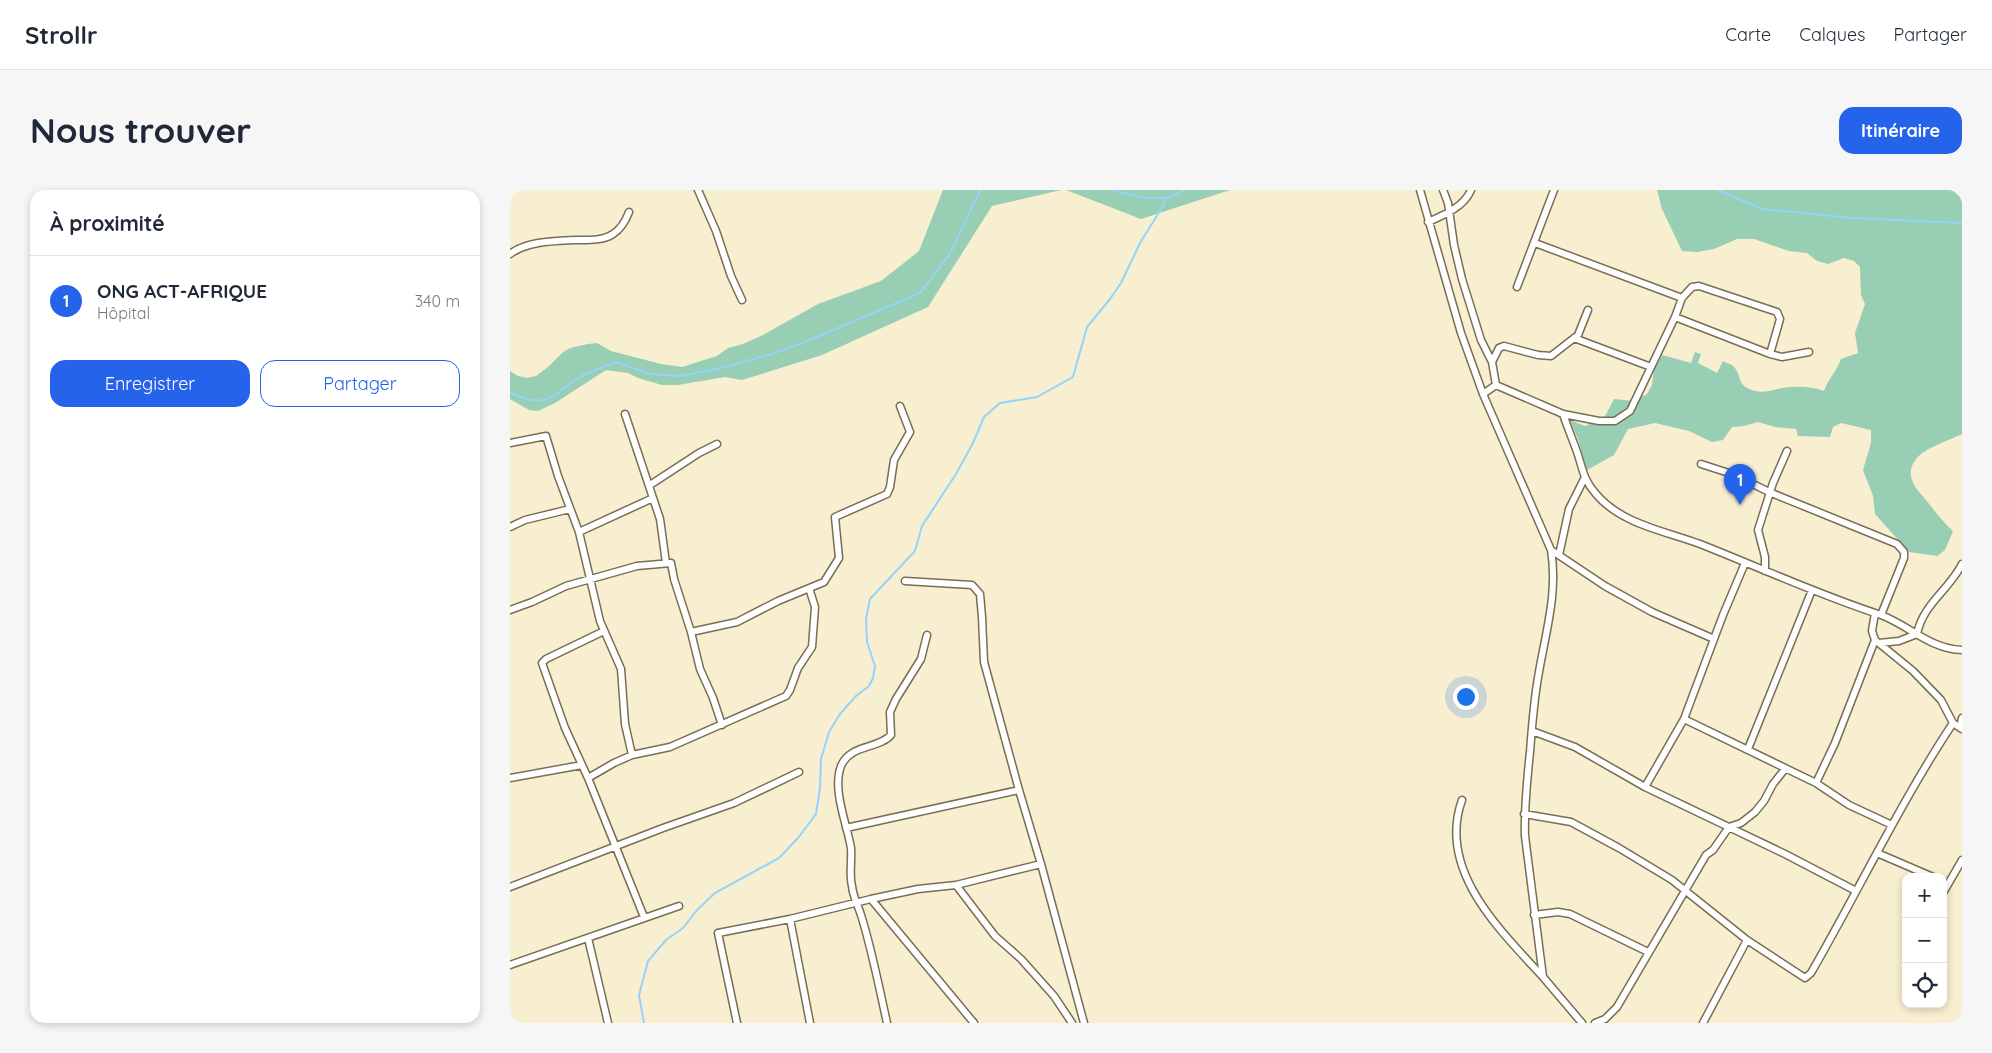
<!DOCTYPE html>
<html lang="fr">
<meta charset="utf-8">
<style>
:root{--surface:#fff;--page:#f6f6f7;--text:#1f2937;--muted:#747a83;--line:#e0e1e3;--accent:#2563eb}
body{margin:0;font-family:Quicksand,sans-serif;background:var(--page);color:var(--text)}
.controls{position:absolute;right:15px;bottom:15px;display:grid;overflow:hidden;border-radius:10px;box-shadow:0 2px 8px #0003}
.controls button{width:45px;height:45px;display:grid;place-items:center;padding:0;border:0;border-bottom:1px solid var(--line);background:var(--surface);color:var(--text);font:25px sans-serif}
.you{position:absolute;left:955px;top:506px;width:18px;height:18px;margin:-12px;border:4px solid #fff;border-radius:50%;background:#1a73e8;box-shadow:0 0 0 8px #1a73e833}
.badge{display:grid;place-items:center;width:32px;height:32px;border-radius:50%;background:var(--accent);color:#fff;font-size:16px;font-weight:700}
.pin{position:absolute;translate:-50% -41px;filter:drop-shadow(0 1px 2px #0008)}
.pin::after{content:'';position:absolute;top:26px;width:18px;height:15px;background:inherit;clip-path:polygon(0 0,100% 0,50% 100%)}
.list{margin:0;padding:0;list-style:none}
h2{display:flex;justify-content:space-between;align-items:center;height:65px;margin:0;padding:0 20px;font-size:21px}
h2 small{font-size:16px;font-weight:400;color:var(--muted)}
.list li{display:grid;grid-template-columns:32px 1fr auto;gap:15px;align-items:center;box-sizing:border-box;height:90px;padding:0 20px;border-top:1px solid var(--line)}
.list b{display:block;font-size:19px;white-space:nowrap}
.list p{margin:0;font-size:16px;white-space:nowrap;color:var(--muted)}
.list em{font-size:16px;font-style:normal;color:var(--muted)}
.actions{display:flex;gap:10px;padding:15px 20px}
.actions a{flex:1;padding:11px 0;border:1px solid var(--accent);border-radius:15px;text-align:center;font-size:18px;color:var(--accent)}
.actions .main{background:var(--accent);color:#fff}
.icon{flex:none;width:28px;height:28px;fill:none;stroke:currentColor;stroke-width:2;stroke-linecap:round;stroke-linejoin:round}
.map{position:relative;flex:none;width:1452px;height:833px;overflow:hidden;border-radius:15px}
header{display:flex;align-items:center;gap:30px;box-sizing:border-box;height:70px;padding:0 25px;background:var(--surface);border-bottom:1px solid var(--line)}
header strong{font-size:24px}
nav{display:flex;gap:28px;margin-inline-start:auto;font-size:18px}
.intro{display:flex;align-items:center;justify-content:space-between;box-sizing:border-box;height:120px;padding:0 30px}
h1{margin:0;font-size:35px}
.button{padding:12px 22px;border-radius:15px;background:var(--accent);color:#fff;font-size:18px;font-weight:700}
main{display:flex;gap:30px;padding:0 30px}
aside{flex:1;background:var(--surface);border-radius:15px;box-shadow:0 2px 8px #0003}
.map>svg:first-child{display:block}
</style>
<header>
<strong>Strollr</strong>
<nav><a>Carte</a><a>Calques</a><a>Partager</a></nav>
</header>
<div class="intro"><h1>Nous trouver</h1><a class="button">Itinéraire</a></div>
<main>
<aside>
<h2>À proximité<small></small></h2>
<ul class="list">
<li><span class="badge">1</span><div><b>ONG ACT-AFRIQUE</b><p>Hôpital</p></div><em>340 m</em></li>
</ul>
<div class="actions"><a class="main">Enregistrer</a><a>Partager</a></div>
</aside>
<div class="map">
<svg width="1452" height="833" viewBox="0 0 1452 833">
<rect width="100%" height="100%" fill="#f8eed0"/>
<path fill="#97ceb4" d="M433,0H551L482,16L418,117L312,165L232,190L215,187L168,195H152L128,188L118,183L96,180L45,213L28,221L19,220L0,209V181L8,186L17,188L26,186L38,177L52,163L60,158L78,154L87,153L101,161L151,174L172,177L207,166L218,158L233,154L253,145L308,114L371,91L409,61Z
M556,0H720L631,29Z
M1147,0H1452V244C1440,250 1415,258 1407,268C1391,287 1409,301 1420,315C1427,324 1434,333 1443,341L1435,360L1427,366L1399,362L1365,324L1363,306L1353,280L1361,253V240L1331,233L1323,237L1320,247L1288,246L1286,239L1265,237L1248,232L1234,236L1222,237L1213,250L1202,252L1179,241L1145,233L1118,239L1104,265L1077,280L1068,249L1060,230L1075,236L1094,228L1104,209L1123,211L1137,204L1142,195L1144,179L1152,165L1181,173L1185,162L1191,164L1188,173L1207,183L1213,171C1216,173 1221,174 1223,176C1233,185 1225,196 1245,201C1254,203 1263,200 1272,198C1286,196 1301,196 1314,201C1318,189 1327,181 1331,169L1348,163L1345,143L1355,114L1351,105L1350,77L1344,71L1334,68L1318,74L1307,71L1297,63L1279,61L1244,49H1227L1204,59L1187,62L1172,61L1152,19Z"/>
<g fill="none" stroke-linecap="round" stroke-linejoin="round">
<path stroke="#94d4fb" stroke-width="2" d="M603,0C623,6 656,15 674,0
M1208,0L1252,19L1342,28L1452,33
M0,203C39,220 40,206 70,187C81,181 94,177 106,172L140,184L170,186L211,178L265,163L300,150L410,103L440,64L470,0
M134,833L129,805L138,771L156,750L173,738L187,720L205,703L269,668L288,648L306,624L310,598L311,569L319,542L330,524L346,506L359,496L363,488L365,476L357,452L356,429L360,409L405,361L412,336L446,284L463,253L474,227L490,213L527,207L563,187L577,137L600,109L611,93L630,53L653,16L655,8"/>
<g stroke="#776e53" stroke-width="9">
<path id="minor" d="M188,0L206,41L221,86L232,110
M910,0L951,143L973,204L1041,360C1048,402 1036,441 1029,482C1024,508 1022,535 1020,562C1017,590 1014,618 1015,646L1033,787L1072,833
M933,0L938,13L944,55L952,89L971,150L982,172L986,195L1053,224C1057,236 1062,248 1066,259C1073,278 1072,288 1086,304C1111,334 1155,341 1190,354C1251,378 1309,405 1371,425L1394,368V362L1387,354L1259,302L1225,285L1191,274
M918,32C934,25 954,17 961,0
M1025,53L1172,108
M0,64C17,51 45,51 65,50C77,50 93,51 103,44C111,39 116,30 119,22
M1007,97L1044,0
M1064,148L1141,177
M1260,164L1272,167L1299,162
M982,172L989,158L994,156L1028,165L1041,166L1068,145L1078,120
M973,204L986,195
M115,224L150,329L156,373
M1053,224L1089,231H1105L1120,221L1165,127L1172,108L1182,97L1189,96L1267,122L1270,129L1260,164L1165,127
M0,253L36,246L48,286L69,342L90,431L111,479L115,534L122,565
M140,295L189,263L207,254
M0,337L15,330L60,319
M69,342L143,308
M1041,360L1095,396L1142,422L1204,449
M1049,365L1059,319L1074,289
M1255,381V367L1248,340L1263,293L1277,261
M395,391L462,395L470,404L472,427L474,472L509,600L531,674
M0,420L22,412L56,396L127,376L161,373L164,389L181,442L190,479L203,508L212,535
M1365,423L1362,441L1365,450L1403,481L1431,510L1443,533L1452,539
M1371,425C1400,436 1420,459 1452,460
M94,441L36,469L32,473L55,538L78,588L134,727
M181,442L227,432L268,411L314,392L329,368L325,327L377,304L380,297L384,270L400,242L390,216
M1407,444C1413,414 1439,400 1452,374
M1369,453L1389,451L1407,444
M1174,529L1306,593L1339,615L1382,635
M1450,538L1452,528
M1022,541L1065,557L1135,597L1275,664L1346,701
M1238,559L1302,400
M0,588L72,575
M78,588L104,573L122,565L160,557L276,506L280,500L288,478L302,457L305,417L299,398
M1306,593L1325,553L1365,450
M1135,597L1174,529L1213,425L1235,373
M952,610C927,680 989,739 1032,786
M1014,624L1061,632L1109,658L1162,690L1237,750L1295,788L1301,783C1349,700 1390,613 1443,533
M336,638L509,600
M1367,663L1423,687
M446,695L531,674L574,833
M0,697L153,638L224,613L289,582
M1433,703L1452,670
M361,709L408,699L446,695L485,746L511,769L544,806L562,833
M1024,725L1048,722L1060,724L1138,762
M280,729L300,833
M78,748L98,833
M0,775L169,716
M227,833L208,743L280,729L361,709L464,833
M377,833C369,797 362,760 351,725C348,715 343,707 342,696C339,684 342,671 341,658C337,634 322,600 331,576C340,554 369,559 381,545L380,522L386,509L411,469L417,445
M1085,833L1095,829L1107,817L1196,665L1203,660L1219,637L1231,633L1245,622L1254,611L1263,594L1275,579
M1193,833L1237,750"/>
</g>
<use href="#minor" stroke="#fff" stroke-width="6"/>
</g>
</svg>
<div class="controls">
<button>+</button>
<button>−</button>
<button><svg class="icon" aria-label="locate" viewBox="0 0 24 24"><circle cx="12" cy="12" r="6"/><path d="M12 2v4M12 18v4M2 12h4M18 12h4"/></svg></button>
</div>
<div class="you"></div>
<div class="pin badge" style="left:1230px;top:315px">1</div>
</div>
</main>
